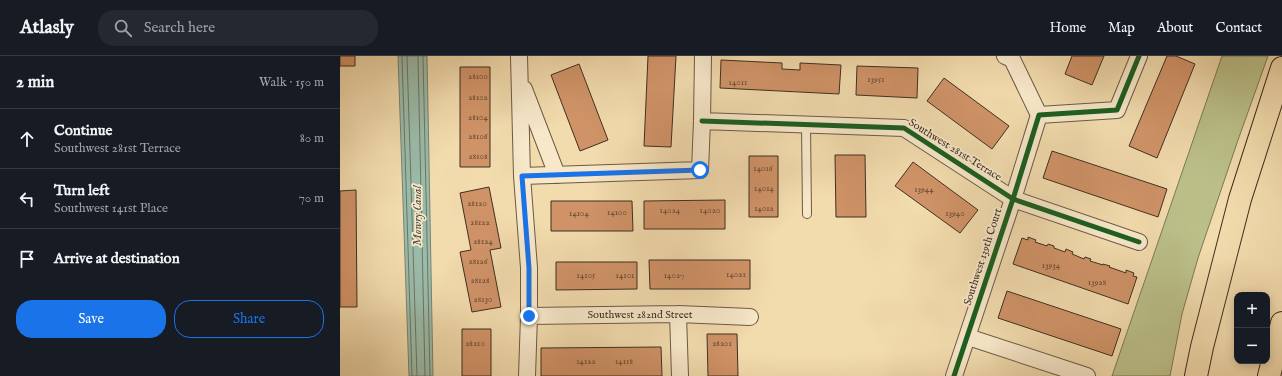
<!DOCTYPE html>
<meta charset="utf-8">
<style>
:root{--surface:#171b24;--page:#242831;--text:#f1f3f6;--muted:#9ea1a6;--line:#363941;--accent:#1a73e8}
body{margin:0;font-family:"IM FELL English",serif;background:var(--page);color:var(--text)}
.controls{position:absolute;right:12px;bottom:12px;display:grid;overflow:hidden;border-radius:8px;box-shadow:0 2px 10px #0003}
.controls button{width:36px;height:36px;display:grid;place-items:center;padding:0;border:0;border-bottom:1px solid var(--line);background:var(--surface);color:var(--text);font:20px sans-serif}
.stop{position:absolute;width:12px;height:12px;margin:-9px;border:3px solid #1a73e8;border-radius:50%;background:#fff}
.stop.end{background:#1a73e8;border-color:#fff;box-shadow:0 1px 4px #0008}
.list{margin:0;padding:0;list-style:none}
h2{display:flex;justify-content:space-between;align-items:center;height:52px;margin:0;padding:0 16px;font-size:17px}
h2 small{font-size:13px;font-weight:400;color:var(--muted)}
.list li{display:grid;grid-template-columns:26px 1fr auto;gap:12px;align-items:center;box-sizing:border-box;height:60px;padding:0 16px;border-top:1px solid var(--line)}
.list b{display:block;font-size:15px;white-space:nowrap}
.list p{margin:0;font-size:13px;white-space:nowrap;color:var(--muted)}
.list em{font-size:13px;font-style:normal;color:var(--muted)}
.actions{display:flex;gap:8px;padding:12px 16px}
.actions a{flex:1;padding:9px 0;border:1px solid var(--accent);border-radius:16px;text-align:center;font-size:14px;color:var(--accent)}
.actions .main{background:var(--accent);color:#fff}
.icon{flex:none;width:22px;height:22px;fill:none;stroke:currentColor;stroke-width:2;stroke-linecap:round;stroke-linejoin:round}
.map{position:relative;flex:none;width:942px;height:320px;overflow:hidden}
header{display:flex;align-items:center;gap:24px;box-sizing:border-box;height:56px;padding:0 20px;background:var(--surface);border-bottom:1px solid var(--line)}
header strong{font-size:19px}
nav{display:flex;gap:22px;margin-inline-start:auto;font-size:14px}
.search{width:280px;height:36px;background:var(--page);display:flex;align-items:center;gap:10px;box-sizing:border-box;padding:0 14px;border-radius:16px;color:var(--muted);font-size:15px}
main{display:flex}
aside{flex:1;background:var(--surface)}
.map>svg:first-child{display:block}
</style>
<header>
<strong>Atlasly</strong>
<div class="search"><svg class="icon" aria-label="search" viewBox="0 0 24 24"><circle cx="10" cy="10" r="6"/><path d="M15 15l6 6"/></svg>Search here</div>
<nav><a>Home</a><a>Map</a><a>About</a><a>Contact</a></nav>
</header>
<main>
<aside>
<h2>2 min<small>Walk · 150 m</small></h2>
<ul class="list">
<li><svg class="icon" aria-label="ahead" viewBox="0 0 24 24"><path d="M12 20V5M6 11l6-6 6 6"/></svg><div><b>Continue</b><p>Southwest 281st Terrace</p></div><em>80 m</em></li>
<li><svg class="icon" aria-label="left" viewBox="0 0 24 24"><path d="M17 20v-9H6M10 6l-5 5 5 5"/></svg><div><b>Turn left</b><p>Southwest 141st Place</p></div><em>70 m</em></li>
<li><svg class="icon" aria-label="arrive" viewBox="0 0 24 24"><path d="M6 21V4h12l-3 4 3 4H6"/></svg><div><b>Arrive at destination</b></div></li>
</ul>
<div class="actions"><a class="main">Save</a><a>Share</a></div>
</aside>
<div class="map">
<svg width="942" height="320" viewBox="0 0 942 320">
<rect width="100%" height="100%" fill="#f2dbad"/>
<filter id="stains"><feTurbulence type="fractalNoise" baseFrequency=".005" numOctaves="4"/><feColorMatrix values="0 0 0 0 .2 0 0 0 0 .09 0 0 0 0 .02 0 0 0 .5 -.17"/></filter>
<radialGradient id="worn" r=".72"><stop offset=".6" stop-color="#630" stop-opacity="0"/><stop offset="1" stop-color="#630" stop-opacity=".3"/></radialGradient>
<path fill="#bbc089" stroke="#7d7856" d="M882,0H928L898,84L858,202L842,258L830,320H772Z"/>
<path fill="#9bbba9" stroke="#768373" d="M58,0H87L93,320H69Z"/>
<g fill="none" stroke-linecap="round" stroke-linejoin="round">
<path stroke="#6d7566" stroke-width="1" d="M62,0L72,320
M67,0L77,320
M78,0L85,320
M83,0L90,320"/>
</g>
<path fill="#d09368" stroke="#3f2f22" d="M0,0H15V10H0Z
M308,0H336L331,91L304,90Z
M732,0H764L752,29L725,18Z
M827,0H836L855,8L817,102L789,90Z
M381,4L442,7V13L460,14V7L501,9L499,38L380,32Z
M239,8L268,84L240,95L211,19Z
M517,10L578,12L577,42L516,39Z
M120,11H150V111H120Z
M604,22L669,70L652,93L587,45Z
M712,95L827,133L818,161L703,122Z
M495,99H525L526,161H496Z
M409,100H438V161H409Z
M573,106L638,154L620,177L555,130Z
M149,131L161,192L150,194L161,251L132,256L120,196L131,194L120,137Z
M16,134L17,251H0V135Z
M385,144V173H304V145Z
M211,145H292L293,175H211Z
M688,181L696,184L695,186L707,190L708,188L714,190V192L725,196L726,193L733,196L732,198L744,203L745,201L751,203L750,205L763,209V208L770,210L769,211L786,217V214L794,217L793,220L797,221L788,248L673,208L682,182L688,184Z
M309,204H410V233H310Z
M216,206H297V233L216,234Z
M667,235L781,273L772,300L658,262Z
M122,273H151V320H122Z
M367,278H397L398,320H368Z
M321,291L322,320H201V292Z"/>
<g fill="none" stroke-linecap="round" stroke-linejoin="round">
<g stroke="#6c5a45" stroke-width="10">
<path id="lane" d="M466,68L467,158"/>
</g>
<g stroke="#6c5a45" stroke-width="18">
<path id="street" d="M179,0L182,120L189,212V260L187,320
M665,0L672,3L699,59
M184,33L217,119
M362,65L564,72L673,143L799,186
M182,120L360,114L362,65L363,0
M338,258L340,320
M189,260L338,258L410,261
M628,281L747,320
M614,320L673,143L699,59L777,54L799,0"/>
</g>
<g stroke="#3f2f22" stroke-width="24">
<path id="highway" d="M856,320L862,291L900,143L942,12
M929,320L942,267"/>
</g>
<use href="#lane" stroke="#f7e8ca" stroke-width="8"/>
<use href="#street" stroke="#f7e8ca" stroke-width="16"/>
<use href="#highway" stroke="#f2dbad" stroke-width="22"/>
<g stroke="#f7e8ca" stroke-width="8">
<path id="cycleway" d="M362,65L564,72L673,143L799,186
M614,320L673,143L699,59L777,54L799,0"/>
</g>
<use href="#cycleway" stroke="#1b5e20" stroke-width="5"/>
</g>
<g fill="none" stroke-linecap="round" stroke-linejoin="round">
<path stroke="#1a73e8" stroke-width="5" d="M189,260V212L182,120L360,114"/>
</g>
<g text-anchor="middle" dominant-baseline="central" stroke-width="3.5" stroke-linejoin="round" paint-order="stroke">
<g font-size="9" fill="#634834">
<text x="138" y="20">28100</text>
<text x="536" y="23">13951</text>
<text x="398" y="26">14011</text>
<text x="138" y="41">28102</text>
<text x="138" y="61">28104</text>
<text x="138" y="80">28106</text>
<text x="138" y="100">28108</text>
<text x="423" y="112">14016</text>
<text x="424" y="132">14014</text>
<text x="584" y="133">13944</text>
<text x="137" y="147">28120</text>
<text x="424" y="152">14012</text>
<text x="330" y="154">14024</text>
<text x="370" y="154">14020</text>
<text x="277" y="156">14100</text>
<text x="239" y="157">14104</text>
<text x="615" y="157">13940</text>
<text x="140" y="166">28122</text>
<text x="143" y="185">28124</text>
<text x="138" y="205">28126</text>
<text x="711" y="209">13934</text>
<text x="396" y="218">14021</text>
<text x="246" y="219">14105</text>
<text x="285" y="219">14101</text>
<text x="334" y="219">14027</text>
<text x="140" y="224">28128</text>
<text x="757" y="226">13928</text>
<text x="143" y="243">28130</text>
<text x="135" y="287">28210</text>
<text x="382" y="287">28201</text>
<text x="246" y="305">14122</text>
<text x="284" y="305">14118</text>
</g>
<g font-size="11" fill="#3f2f22" stroke="#f7e8ca">
<text transform="translate(615 94) rotate(32)">Southwest 281st Terrace</text>
<text transform="translate(643 201) rotate(-72)">Southwest 139th Court</text>
<text x="300" y="259">Southwest 282nd Street</text>
</g>
<g font-size="12" font-style="italic" fill="#514b3d" stroke="#f7e8ca">
<text transform="translate(77 160) rotate(-90)">Mowry Canal</text>
</g>
</g>
<rect width="100%" height="100%" filter="url(#stains)"/>
<rect width="100%" height="100%" fill="url(#worn)"/>
</svg>
<div class="controls">
<button>+</button>
<button>−</button>
</div>
<div class="stop" style="left:360px;top:114px"></div>
<div class="stop end" style="left:189px;top:260px"></div>
</div>
</main>
